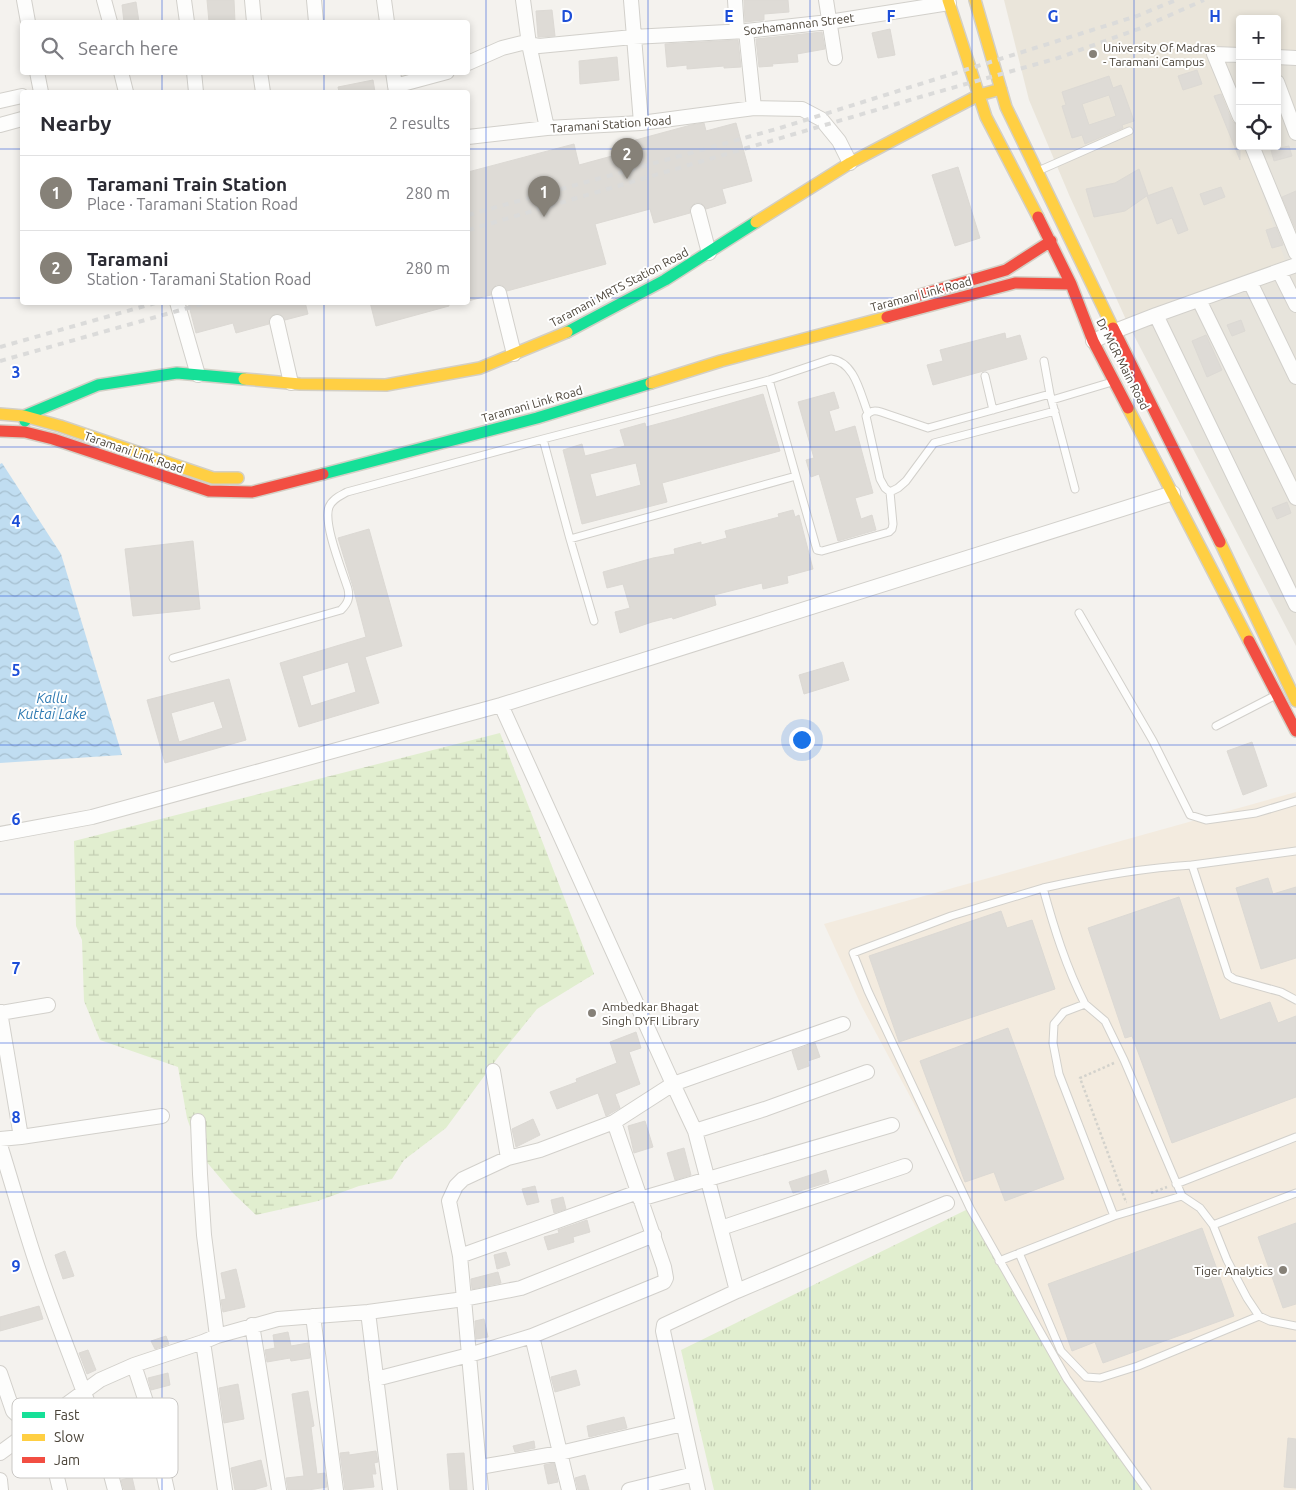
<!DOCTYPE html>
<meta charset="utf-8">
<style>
:root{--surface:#fff;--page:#f7f7f7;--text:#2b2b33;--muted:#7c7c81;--line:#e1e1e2;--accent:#868178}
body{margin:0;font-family:Ubuntu,sans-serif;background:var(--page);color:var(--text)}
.controls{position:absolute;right:15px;top:15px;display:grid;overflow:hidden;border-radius:5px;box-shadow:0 2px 8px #0003}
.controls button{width:45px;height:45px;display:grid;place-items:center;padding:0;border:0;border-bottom:1px solid var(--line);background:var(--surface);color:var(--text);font:25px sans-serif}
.you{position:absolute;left:801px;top:739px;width:18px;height:18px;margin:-12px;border:4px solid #fff;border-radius:50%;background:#1a73e8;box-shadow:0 0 0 8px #1a73e833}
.badge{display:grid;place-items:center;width:32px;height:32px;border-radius:50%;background:var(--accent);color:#fff;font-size:16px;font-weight:700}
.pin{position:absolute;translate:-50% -41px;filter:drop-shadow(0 1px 2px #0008)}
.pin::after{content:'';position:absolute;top:26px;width:18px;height:15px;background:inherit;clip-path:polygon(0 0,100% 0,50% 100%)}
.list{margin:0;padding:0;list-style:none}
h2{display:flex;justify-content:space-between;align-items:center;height:65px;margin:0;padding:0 20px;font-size:21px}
h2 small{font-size:16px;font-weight:400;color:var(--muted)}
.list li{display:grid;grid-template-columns:32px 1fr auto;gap:15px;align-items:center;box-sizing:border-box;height:75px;padding:0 20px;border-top:1px solid var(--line)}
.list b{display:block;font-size:19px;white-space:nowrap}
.list p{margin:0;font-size:16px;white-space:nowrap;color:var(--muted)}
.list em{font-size:16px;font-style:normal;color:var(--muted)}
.icon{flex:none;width:28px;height:28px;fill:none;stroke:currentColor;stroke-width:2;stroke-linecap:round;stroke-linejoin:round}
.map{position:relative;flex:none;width:1296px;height:1490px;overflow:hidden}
.search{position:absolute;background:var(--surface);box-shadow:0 2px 8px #0003;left:20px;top:20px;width:450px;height:55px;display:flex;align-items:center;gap:12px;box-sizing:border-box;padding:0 18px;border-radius:5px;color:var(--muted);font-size:19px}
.panel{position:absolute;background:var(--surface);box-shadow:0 2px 8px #0003;left:20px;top:90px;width:450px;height:215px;border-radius:5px}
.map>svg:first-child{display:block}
</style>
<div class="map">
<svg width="1296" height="1490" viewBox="0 0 1296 1490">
<defs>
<pattern id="grass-tufts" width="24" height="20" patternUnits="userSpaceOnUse" patternTransform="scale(1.25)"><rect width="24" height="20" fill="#e1eecf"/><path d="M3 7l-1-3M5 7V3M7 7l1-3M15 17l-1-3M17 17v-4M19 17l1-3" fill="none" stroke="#c3cdb2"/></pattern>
<pattern id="wetland-marsh" width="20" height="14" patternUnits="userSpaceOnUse" patternTransform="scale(1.25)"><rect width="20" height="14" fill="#e1eecf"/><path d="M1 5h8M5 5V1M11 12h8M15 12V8" fill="none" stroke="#c3cdb2"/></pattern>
<pattern id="water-waves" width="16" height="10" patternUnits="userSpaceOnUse" patternTransform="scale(1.25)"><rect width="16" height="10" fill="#c0ddf1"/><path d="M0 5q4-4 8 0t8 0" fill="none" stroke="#a6bfcf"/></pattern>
</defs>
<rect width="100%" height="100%" fill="#f4f2ee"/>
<path fill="#e7e4dc" d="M1215,59L1240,61V129Z
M1277,63L1296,64V646L1128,324L1246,146H1277Z"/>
<path fill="#f3ebdf" d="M1296,792V1490H1147L1067,1379L970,1208L862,1007L824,924Z"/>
<path fill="#eae5da" d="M1004,0H1296V64L1277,63V19H1240V61L1215,60L1240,129V146H1246L1288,269L1128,324L1070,197L1029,100Z"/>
<path fill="url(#grass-tufts)" d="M970,1208L1067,1379L1147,1490H714L681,1350Z"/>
<path fill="url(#wetland-marsh)" d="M500,733L594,974L537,1009L499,1056L446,1128L404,1160L392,1179L359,1186L318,1201L256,1215L233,1193L199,1153L187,1118L178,1067L100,1040L84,1001L82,940L76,926L74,841Z"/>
<path fill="url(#water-waves)" d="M2,463L61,554L122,755L0,763V464Z"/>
<path fill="#dedbd6" stroke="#dcd9d4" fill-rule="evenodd" d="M207,0H234L235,22H209Z
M744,0H788L789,12L764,14V20L745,22Z
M136,2L139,22H124L122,5Z
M552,10L555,36L538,37L536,11Z
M890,29L895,55L878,58L872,33Z
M822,32L825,49L797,54L798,62L772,64L773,66L759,67L756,39Z
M738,40L741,67L724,68V66L687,69V65L667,67L665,44Z
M617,57L619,80L580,84L579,61Z
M1197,70L1202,84L1183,90L1178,76Z
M1109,76L1113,88L1121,85L1134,121L1122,125L1123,128L1085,144L1082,135L1072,138L1062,106L1066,105L1062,92ZM1109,95L1116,116L1089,125L1082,104Z
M373,80L375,92H339L338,87Z
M1221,94L1232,121L1235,124L1240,126V160L1214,96Z
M704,123L706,131L736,123L752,181L722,189L726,203L706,209L701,203H695L690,208V213L654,223L650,209L595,224L606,264L507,291L502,285H496L491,290V295L468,301V172L574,144L579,165L634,150L632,141L691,125Z
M1289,146L1292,156L1274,161L1271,150Z
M958,167L980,238L955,246L932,175Z
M1139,169L1148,195L1125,211L1094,217L1086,189L1115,183Z
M1172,187L1188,230L1178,234L1172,218L1157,224L1147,196Z
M1221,187L1225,197L1204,205L1200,194Z
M1296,191V230L1282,197Z
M1276,227L1283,245L1272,248L1266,230Z
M188,302H305L308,314L285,320L280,314H275L269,319V324L236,333L233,323L196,333Z
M370,302H449V306L376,326Z
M1241,320L1245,331L1232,336L1227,325Z
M1005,333L1006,339L1020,335L1027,359L933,385L927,365L943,361L940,350Z
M1206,335L1222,370L1207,377L1192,341Z
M834,392L839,408L829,411L835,432L855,426L873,493L855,498L861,519L872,515L876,530L838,541L819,474L811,477L806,460L814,458L798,402Z
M763,394L780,451L662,483L667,502L582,524L563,450L582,444L585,456L625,446L620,430L645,423L646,427L676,419ZM636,463L641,485L596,497L590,474Z
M1287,502L1291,513L1277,519L1272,508Z
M793,510L795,517L799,515L813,569L787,576L788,583L763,589L762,583L714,595L716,605L673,619L672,617L652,622L620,633L615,612L630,608L623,584L607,588L603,572L653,558L675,554L674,549L701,542V545L727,538L725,531L779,517L778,514Z
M369,529L402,646L365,657L379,703L299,727L280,663L366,637L353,587L338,538ZM348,662L356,692L311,706L302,676Z
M193,541L200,609L133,616L125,549Z
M843,662L849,680L804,694L799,675Z
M229,679L246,740L165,763L147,700ZM214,701L223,728L179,742L171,713Z
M1252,742L1267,786L1243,795L1227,751Z
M1268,878L1273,894L1296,887V958L1261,969L1236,888Z
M1179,897L1220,1020L1270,1002L1278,1023L1296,1016V1097L1172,1143L1132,1036L1125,1038L1088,928Z
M1001,911L1007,928L1032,920L1055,989L899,1042L869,956Z
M1008,1028L1064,1179L1005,1201L994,1172L965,1182L920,1061Z
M636,1032L641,1048L629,1052L640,1084L615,1094L620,1108L606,1116L598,1093L557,1109L550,1092L577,1082L576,1079L617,1063L610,1042Z
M815,1043L820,1057L808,1061L809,1066L798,1070L792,1051Z
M533,1119L540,1135L516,1147L512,1129Z
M645,1121L653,1147L634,1153L628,1126Z
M684,1148L691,1175L675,1180L667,1153Z
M826,1170L829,1182L793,1193L789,1182Z
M535,1186L539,1202L527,1205L522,1189Z
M563,1197L566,1209L554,1213L551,1200Z
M587,1220L590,1232L573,1237L574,1242L548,1250L544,1237L559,1233L558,1230Z
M1296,1223V1304L1283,1308L1258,1237Z
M1202,1228L1234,1316L1103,1363L1095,1342L1072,1351L1048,1284Z
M65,1251L74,1276L63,1279L55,1255Z
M506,1252L510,1265L497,1269L494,1255Z
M236,1269L245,1307L223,1312L221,1300L226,1299L221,1273Z
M498,1272L501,1283L472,1289L471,1279Z
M39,1306L43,1319L0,1331V1317Z
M484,1319L488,1337L476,1339L475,1321Z
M288,1332L291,1346L308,1343L310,1358L291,1361L290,1358L267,1362L265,1350L275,1348L273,1335Z
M166,1336L169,1344L155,1349L151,1341Z
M88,1350L96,1370L87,1374L79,1353Z
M576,1370L580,1385L555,1392L551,1377Z
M168,1373L170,1385L151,1390L148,1378Z
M238,1384L244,1419L224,1423L219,1388Z
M308,1391L314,1426L311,1427L317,1474L325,1473L327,1487L308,1490H288L286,1478L304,1476L292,1394Z
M624,1417L627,1428L589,1437L587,1426Z
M1288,1438L1296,1439V1488L1284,1487Z
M534,1441L535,1448L515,1452L513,1446Z
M376,1451L378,1462L374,1463L376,1474H372L374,1487L345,1490L340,1453L349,1452V1455Z
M464,1453L467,1490H450L447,1454Z
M261,1460L267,1486L253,1490H235L231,1468Z
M554,1463L558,1482L548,1484L544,1465Z
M585,1475L589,1490H578L575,1478Z
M132,1477L135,1490H124L121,1480Z"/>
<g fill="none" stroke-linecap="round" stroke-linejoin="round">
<g stroke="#d2d0cb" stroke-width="9">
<path id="lane" d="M1038,171L1129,131
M1044,361L1050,394L1075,489
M985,376L993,410
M769,380L796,476
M1050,394L928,428L881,412C875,410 870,410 866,416L880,479L885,488L890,492L898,488L906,481L934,443L1055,411
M1052,400L1112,382
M868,413C860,393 855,362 831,359L769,380L543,439L570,539L796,476L817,550L822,551L889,532L892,529L893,524L890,492
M570,539L594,621
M1079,613L1153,741L1190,815L1206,820L1256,813L1296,801
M173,658L341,610C348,603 350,598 348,589C342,570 323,524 329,507C332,499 340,496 347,492L543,439
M1216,726L1276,695
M1192,865L1296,851
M1043,888L951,916L853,953L868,991L970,1208L1067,1379L1147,1490
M1085,1004C1066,967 1054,928 1043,888C1092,877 1142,868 1192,865L1228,975L1234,979L1281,992L1296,1000
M1176,1184L1296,1137
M1114,1216L1059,1074L1053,1043L1054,1024L1064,1012L1085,1004L1105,1021L1124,1060L1182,1196L1200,1208L1213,1225L1227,1260L1247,1298L1259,1316L1270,1321L1296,1326
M1213,1225L1296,1193
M1019,1253L1061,1351L1086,1377L1100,1378L1138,1366L1259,1316
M999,1261L1114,1216L1182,1196"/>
</g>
<g stroke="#d2d0cb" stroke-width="16">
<path id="street" d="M24,0L28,22
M104,0L110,22
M184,0L187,22
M252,0L254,22
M314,0L316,22
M384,0L387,22
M523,0L529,44L547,128
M631,0L641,123
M735,0L737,31
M826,0L835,58
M746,31L754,108
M1240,55L1214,54L1240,117
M1277,57L1296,58
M468,63L502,48L522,43L539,46L633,37L746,31L829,22L949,3
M37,72L41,92
M121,72L126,92
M194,72L196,92
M260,72L263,92
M393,72L396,92
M1277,82L1296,133
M395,86L447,72
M0,101L22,96
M0,125L22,119
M468,137L547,128L641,123L754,108L802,109L821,119L839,141L850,163
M1252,146L1296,253
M698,211L709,253
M1279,271L1296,305
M1250,282L1296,377
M499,293L514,354
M1199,300L1296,498
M177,302L198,375
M1156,315L1296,605
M277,322L291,383
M1093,341L1115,331L1156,315L1296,265
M0,834L92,817L501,705L1173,493
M0,1012L21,1137
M0,1013L48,1005
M493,1071L508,1158
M198,1121L200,1174L204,1235L217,1336
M695,1131L765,1109L867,1072
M0,1139L21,1137L162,1116
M0,1145C13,1186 24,1227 38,1268C63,1343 96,1413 115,1490
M640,1199L892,1125
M721,1228L905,1166
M460,1256L638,1192
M737,1291L695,1131L673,1084L843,1024
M368,1312L390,1490
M313,1316L336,1490
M252,1325L279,1490
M532,1336L569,1490
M203,1342L225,1490
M134,1365L150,1414L167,1490
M0,1373L13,1411L49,1444L60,1490
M376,1379L469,1355L532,1336L664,1282L666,1278L664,1267L614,1122
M0,1453L100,1380L134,1365L203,1342L217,1336L278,1319L368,1312L464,1299L460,1256L449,1201L456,1186L463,1179L508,1158L540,1150L614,1122L673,1084L501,705
M480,1467L560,1453L683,1424
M0,1480L1,1490
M481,1490L464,1299L521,1288L654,1235
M629,1490L694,1474
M698,1490L663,1331L664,1325L737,1291L947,1203"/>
</g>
<g stroke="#d3cfc5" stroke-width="14">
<path id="fast" d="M567,332L665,280L756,222
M25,421L24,416L98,385L177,373L244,379
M323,474L537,418L651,383"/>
</g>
<g stroke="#d3cfc5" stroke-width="14">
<path id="slow" d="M948,0L986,117L1038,217
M975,0L1006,107L1113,328
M756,222L850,163L979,95L1001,89
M244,379L300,384L386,385L480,368L567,332
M651,383L721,361L887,317
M1128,408L1249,641
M0,414L24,416L60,426L213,478H238
M1220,542L1296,701"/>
</g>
<g stroke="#d3cfc5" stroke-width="14">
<path id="jam" d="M1038,217L1071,284L1093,341L1128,408
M920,295L1006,270L1051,241
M887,317L1015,283L1071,284
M1113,328L1220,542
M0,431L25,432L53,439L209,491L252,492L323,474
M1249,641L1296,731"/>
</g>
<path stroke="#d3d2cc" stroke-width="2.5" stroke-dasharray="2.5 2.5" stroke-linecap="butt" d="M1114,1063L1080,1078L1126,1202H1127
M1151,1193L1167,1187"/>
<use href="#lane" stroke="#fdfdfc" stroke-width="7"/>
<use href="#street" stroke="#fdfdfc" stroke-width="14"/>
<use href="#fast" stroke="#16e098" stroke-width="11"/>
<use href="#slow" stroke="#ffcf43" stroke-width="11"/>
<use href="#jam" stroke="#f24e42" stroke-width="11"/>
<path stroke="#dbdbda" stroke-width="4" stroke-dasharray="6 6" stroke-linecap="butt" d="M468,215L780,128L1137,16L1176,0
M468,230L927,95L1058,58L1141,28L1204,0
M0,347L159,302
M0,361L209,302"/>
</g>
<path fill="none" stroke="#1d4ed8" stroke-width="1" stroke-opacity="0.55" d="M162,0V22M324,0V22M486,0V1490M648,0V1490M810,0V1490M972,0V1490M1134,0V1490M162,72V92M324,72V92M0,149H22M468,149H1296M0,298H22M468,298H1296M162,302V1490M324,302V1490M0,447H1296M0,596H1296M0,745H1296M0,894H1296M0,1043H1296M0,1192H1296M0,1341H1296"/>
<g fill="#868178" stroke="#fff" stroke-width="2">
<circle cx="1093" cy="54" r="5"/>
<circle cx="592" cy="1013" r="5"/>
<circle cx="1283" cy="1270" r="5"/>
</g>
<g text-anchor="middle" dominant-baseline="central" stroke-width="4" stroke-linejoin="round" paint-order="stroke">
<g font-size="12" fill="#4b4439" stroke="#fff">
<text transform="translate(799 24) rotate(-7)">Sozhamannan Street</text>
<text transform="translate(611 124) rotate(-4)">Taramani Station Road</text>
<text transform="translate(619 287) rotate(-28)">Taramani MRTS Station Road</text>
<text transform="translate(921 294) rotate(-15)">Taramani Link Road</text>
<text transform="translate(1123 364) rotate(63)">Dr MGR Main Road</text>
<text transform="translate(532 404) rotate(-16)">Taramani Link Road</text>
<text transform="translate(134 452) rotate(19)">Taramani Link Road</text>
</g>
<g font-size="12" fill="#4b4439" stroke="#fff" text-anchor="start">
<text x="1103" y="47">University Of Madras<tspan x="1103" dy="14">- Taramani Campus</tspan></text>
<text x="602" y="1006">Ambedkar Bhagat<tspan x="602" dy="14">Singh DYFI Library</tspan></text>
<text x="1273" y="1270" text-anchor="end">Tiger Analytics</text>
</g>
<g font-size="14" font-style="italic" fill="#2e7ab2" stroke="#fff">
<text x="52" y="698">Kallu<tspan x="52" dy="16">Kuttai Lake</tspan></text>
</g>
</g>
<rect x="12" y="1398" width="166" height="80" rx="8" fill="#fff" stroke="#c9c7c4" stroke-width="1"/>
<rect x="22" y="1412" width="23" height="6" fill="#16e098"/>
<rect x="22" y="1434" width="23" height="7" fill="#ffcf43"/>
<rect x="22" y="1457" width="23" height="6" fill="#f24e42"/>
<g font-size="14" fill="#4b4439">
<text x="54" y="1420">Fast</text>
<text x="54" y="1442">Slow</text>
<text x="54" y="1465">Jam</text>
</g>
<g font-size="16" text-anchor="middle" font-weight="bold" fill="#1d4ed8" stroke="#fff" stroke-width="4" stroke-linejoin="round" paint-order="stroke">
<text x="567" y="22">D</text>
<text x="729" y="22">E</text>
<text x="891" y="22">F</text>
<text x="1053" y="22">G</text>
<text x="1215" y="22">H</text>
<text x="16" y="378">3</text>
<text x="16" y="527">4</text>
<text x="16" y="676">5</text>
<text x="16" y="825">6</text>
<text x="16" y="974">7</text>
<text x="16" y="1123">8</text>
<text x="16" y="1272">9</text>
</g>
</svg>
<div class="controls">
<button>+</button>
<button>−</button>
<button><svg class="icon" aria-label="locate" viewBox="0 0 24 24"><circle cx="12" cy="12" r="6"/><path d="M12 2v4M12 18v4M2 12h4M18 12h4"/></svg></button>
</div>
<div class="you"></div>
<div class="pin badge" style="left:544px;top:217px">1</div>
<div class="pin badge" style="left:627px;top:179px">2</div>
<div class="search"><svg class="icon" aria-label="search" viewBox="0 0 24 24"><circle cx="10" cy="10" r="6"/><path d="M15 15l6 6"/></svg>Search here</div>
<section class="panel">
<h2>Nearby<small>2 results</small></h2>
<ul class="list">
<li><span class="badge">1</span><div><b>Taramani Train Station</b><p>Place · Taramani Station Road</p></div><em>280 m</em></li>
<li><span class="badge">2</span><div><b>Taramani</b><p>Station · Taramani Station Road</p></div><em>280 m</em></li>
</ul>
</section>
</div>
